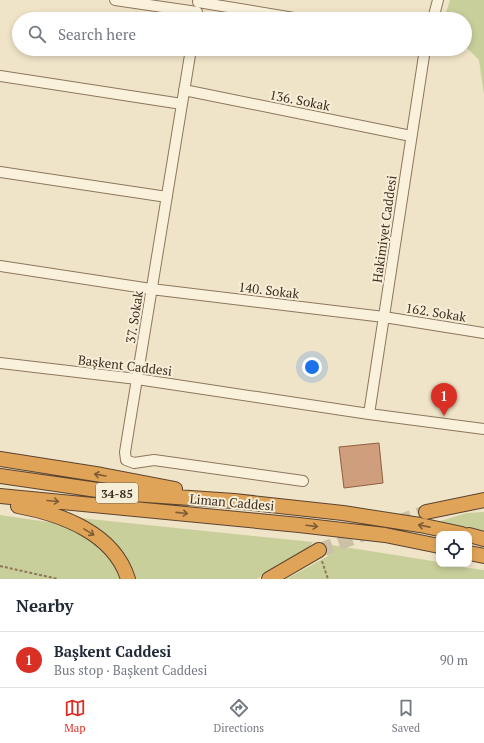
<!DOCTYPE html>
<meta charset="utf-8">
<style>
:root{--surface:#fff;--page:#f6f6f7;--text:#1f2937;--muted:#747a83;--line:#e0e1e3;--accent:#d93025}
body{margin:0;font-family:"PT Serif",serif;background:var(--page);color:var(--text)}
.controls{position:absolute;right:12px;bottom:12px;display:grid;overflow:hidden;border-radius:8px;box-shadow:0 2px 6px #0003}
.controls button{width:36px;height:36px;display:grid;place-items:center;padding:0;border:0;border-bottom:1px solid var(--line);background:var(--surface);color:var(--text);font:20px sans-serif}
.you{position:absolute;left:312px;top:367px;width:14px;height:14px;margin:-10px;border:3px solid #fff;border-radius:50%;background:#1a73e8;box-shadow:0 0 0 6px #1a73e833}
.badge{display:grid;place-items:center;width:26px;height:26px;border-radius:50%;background:var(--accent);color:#fff;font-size:13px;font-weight:700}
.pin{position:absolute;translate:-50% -33px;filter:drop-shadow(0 1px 2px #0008)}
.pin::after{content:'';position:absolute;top:21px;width:14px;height:12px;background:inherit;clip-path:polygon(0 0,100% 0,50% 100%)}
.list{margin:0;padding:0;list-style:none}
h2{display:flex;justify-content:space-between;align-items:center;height:52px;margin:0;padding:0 16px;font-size:17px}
h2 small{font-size:13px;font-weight:400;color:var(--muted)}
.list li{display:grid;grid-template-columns:26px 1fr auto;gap:12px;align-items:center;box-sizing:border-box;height:56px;padding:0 16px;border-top:1px solid var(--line)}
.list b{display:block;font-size:15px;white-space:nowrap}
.list p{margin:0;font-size:13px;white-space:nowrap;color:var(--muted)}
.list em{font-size:13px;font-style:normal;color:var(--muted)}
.icon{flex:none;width:22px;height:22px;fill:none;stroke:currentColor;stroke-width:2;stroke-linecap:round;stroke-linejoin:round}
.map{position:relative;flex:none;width:484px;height:579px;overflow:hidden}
.search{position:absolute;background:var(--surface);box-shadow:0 2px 6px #0003;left:12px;right:12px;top:12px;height:44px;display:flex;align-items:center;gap:10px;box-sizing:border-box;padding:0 14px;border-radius:22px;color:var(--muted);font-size:15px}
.sheet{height:108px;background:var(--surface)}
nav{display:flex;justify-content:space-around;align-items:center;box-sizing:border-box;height:56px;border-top:1px solid var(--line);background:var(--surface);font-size:11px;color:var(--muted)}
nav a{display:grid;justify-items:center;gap:2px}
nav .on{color:var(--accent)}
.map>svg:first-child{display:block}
</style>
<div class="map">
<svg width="484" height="579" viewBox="0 0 484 579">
<rect width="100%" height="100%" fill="#f0e4c8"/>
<path fill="#c9cf9b" d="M450,0H484V95L479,60L465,46V19H444Z
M484,512V531L437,522L467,513Z
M0,515L55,523L81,533L106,549L122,579H0Z
M80,518L313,542L439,562V564L484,570V579H286L328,556L313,542L309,547L257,579H136C130,550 105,531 80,518Z"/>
<path fill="#cf9f7d" stroke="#8d5f41" d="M379,443L383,483L344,488L339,447Z"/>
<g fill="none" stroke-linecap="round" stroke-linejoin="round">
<path stroke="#ccc0a6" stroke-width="14" stroke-dasharray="14 7" stroke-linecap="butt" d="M319,550L426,512"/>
<g stroke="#8d765c" stroke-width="12">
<path id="minor" d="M115,0L197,12
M198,2L300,19
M433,19L438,0
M191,49L125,452L126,460L134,463L154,460L303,481
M0,76L182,104
M184,90L411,136
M0,172L167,197
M0,266L151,289L384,317L484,333
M0,363L137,379L369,414L484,429
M369,414L425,49"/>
</g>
<g stroke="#5b4430" stroke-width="16">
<path id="highway" d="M0,459L102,475L175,489
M0,476L118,493L234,501L343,513L420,525L462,534
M0,496L299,525L385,535L439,546
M18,506C61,514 114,533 128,579
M426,512L484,500
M469,535L484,539
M469,553L484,556
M269,579L319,550"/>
</g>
<path stroke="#8d765c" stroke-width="2" stroke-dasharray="3 2" stroke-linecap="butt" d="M322,561L328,579
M0,566L58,579"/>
<use href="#minor" stroke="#faf1dc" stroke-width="10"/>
<use href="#highway" stroke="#e0a458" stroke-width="14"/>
</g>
<defs><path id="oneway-shaft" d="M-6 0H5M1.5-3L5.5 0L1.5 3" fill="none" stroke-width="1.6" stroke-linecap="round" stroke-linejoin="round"/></defs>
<g stroke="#7e5d36">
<use href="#oneway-shaft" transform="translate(100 475) rotate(-170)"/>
<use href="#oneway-shaft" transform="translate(53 501) rotate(5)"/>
<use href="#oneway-shaft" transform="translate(182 513) rotate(6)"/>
<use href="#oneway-shaft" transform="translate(312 526) rotate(7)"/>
<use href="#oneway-shaft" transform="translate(424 526) rotate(-169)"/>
<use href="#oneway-shaft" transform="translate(89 532) rotate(31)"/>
</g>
<g text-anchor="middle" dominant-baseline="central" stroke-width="4" stroke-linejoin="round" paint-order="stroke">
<rect fill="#f7eed8" stroke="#756857" stroke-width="1" x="96" y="483" width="42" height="20" rx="3"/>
<g font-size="12" font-weight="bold" fill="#3d2e20">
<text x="117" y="493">34-85</text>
</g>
<g font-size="13" fill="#3d2e20" stroke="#f7eed8">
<text transform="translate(300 100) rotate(11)">136. Sokak</text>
<text transform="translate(384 229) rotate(-82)">Hakimiyet Caddesi</text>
<text transform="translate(269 290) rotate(7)">140. Sokak</text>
<text transform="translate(436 312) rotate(9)">162. Sokak</text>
<text transform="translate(134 317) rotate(-81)">37. Sokak</text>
<text transform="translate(125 365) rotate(7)">Başkent Caddesi</text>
<text transform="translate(232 502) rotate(5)">Liman Caddesi</text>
</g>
</g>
</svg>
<div class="controls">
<button><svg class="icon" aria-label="locate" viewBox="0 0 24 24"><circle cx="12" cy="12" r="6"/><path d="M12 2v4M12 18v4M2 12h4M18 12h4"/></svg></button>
</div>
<div class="you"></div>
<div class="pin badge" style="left:444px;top:416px">1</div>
<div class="search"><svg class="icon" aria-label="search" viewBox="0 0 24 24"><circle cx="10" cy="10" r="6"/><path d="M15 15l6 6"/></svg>Search here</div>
</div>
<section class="sheet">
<h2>Nearby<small></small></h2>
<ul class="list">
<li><span class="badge">1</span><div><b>Başkent Caddesi</b><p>Bus stop · Başkent Caddesi</p></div><em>90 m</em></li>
</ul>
</section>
<nav>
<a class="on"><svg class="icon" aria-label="map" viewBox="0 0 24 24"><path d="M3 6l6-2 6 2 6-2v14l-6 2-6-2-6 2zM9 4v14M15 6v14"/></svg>Map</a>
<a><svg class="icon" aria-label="directions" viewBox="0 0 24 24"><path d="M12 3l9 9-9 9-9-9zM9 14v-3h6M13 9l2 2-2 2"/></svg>Directions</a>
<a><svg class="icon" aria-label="saved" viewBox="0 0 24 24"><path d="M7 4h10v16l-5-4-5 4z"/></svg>Saved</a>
</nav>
